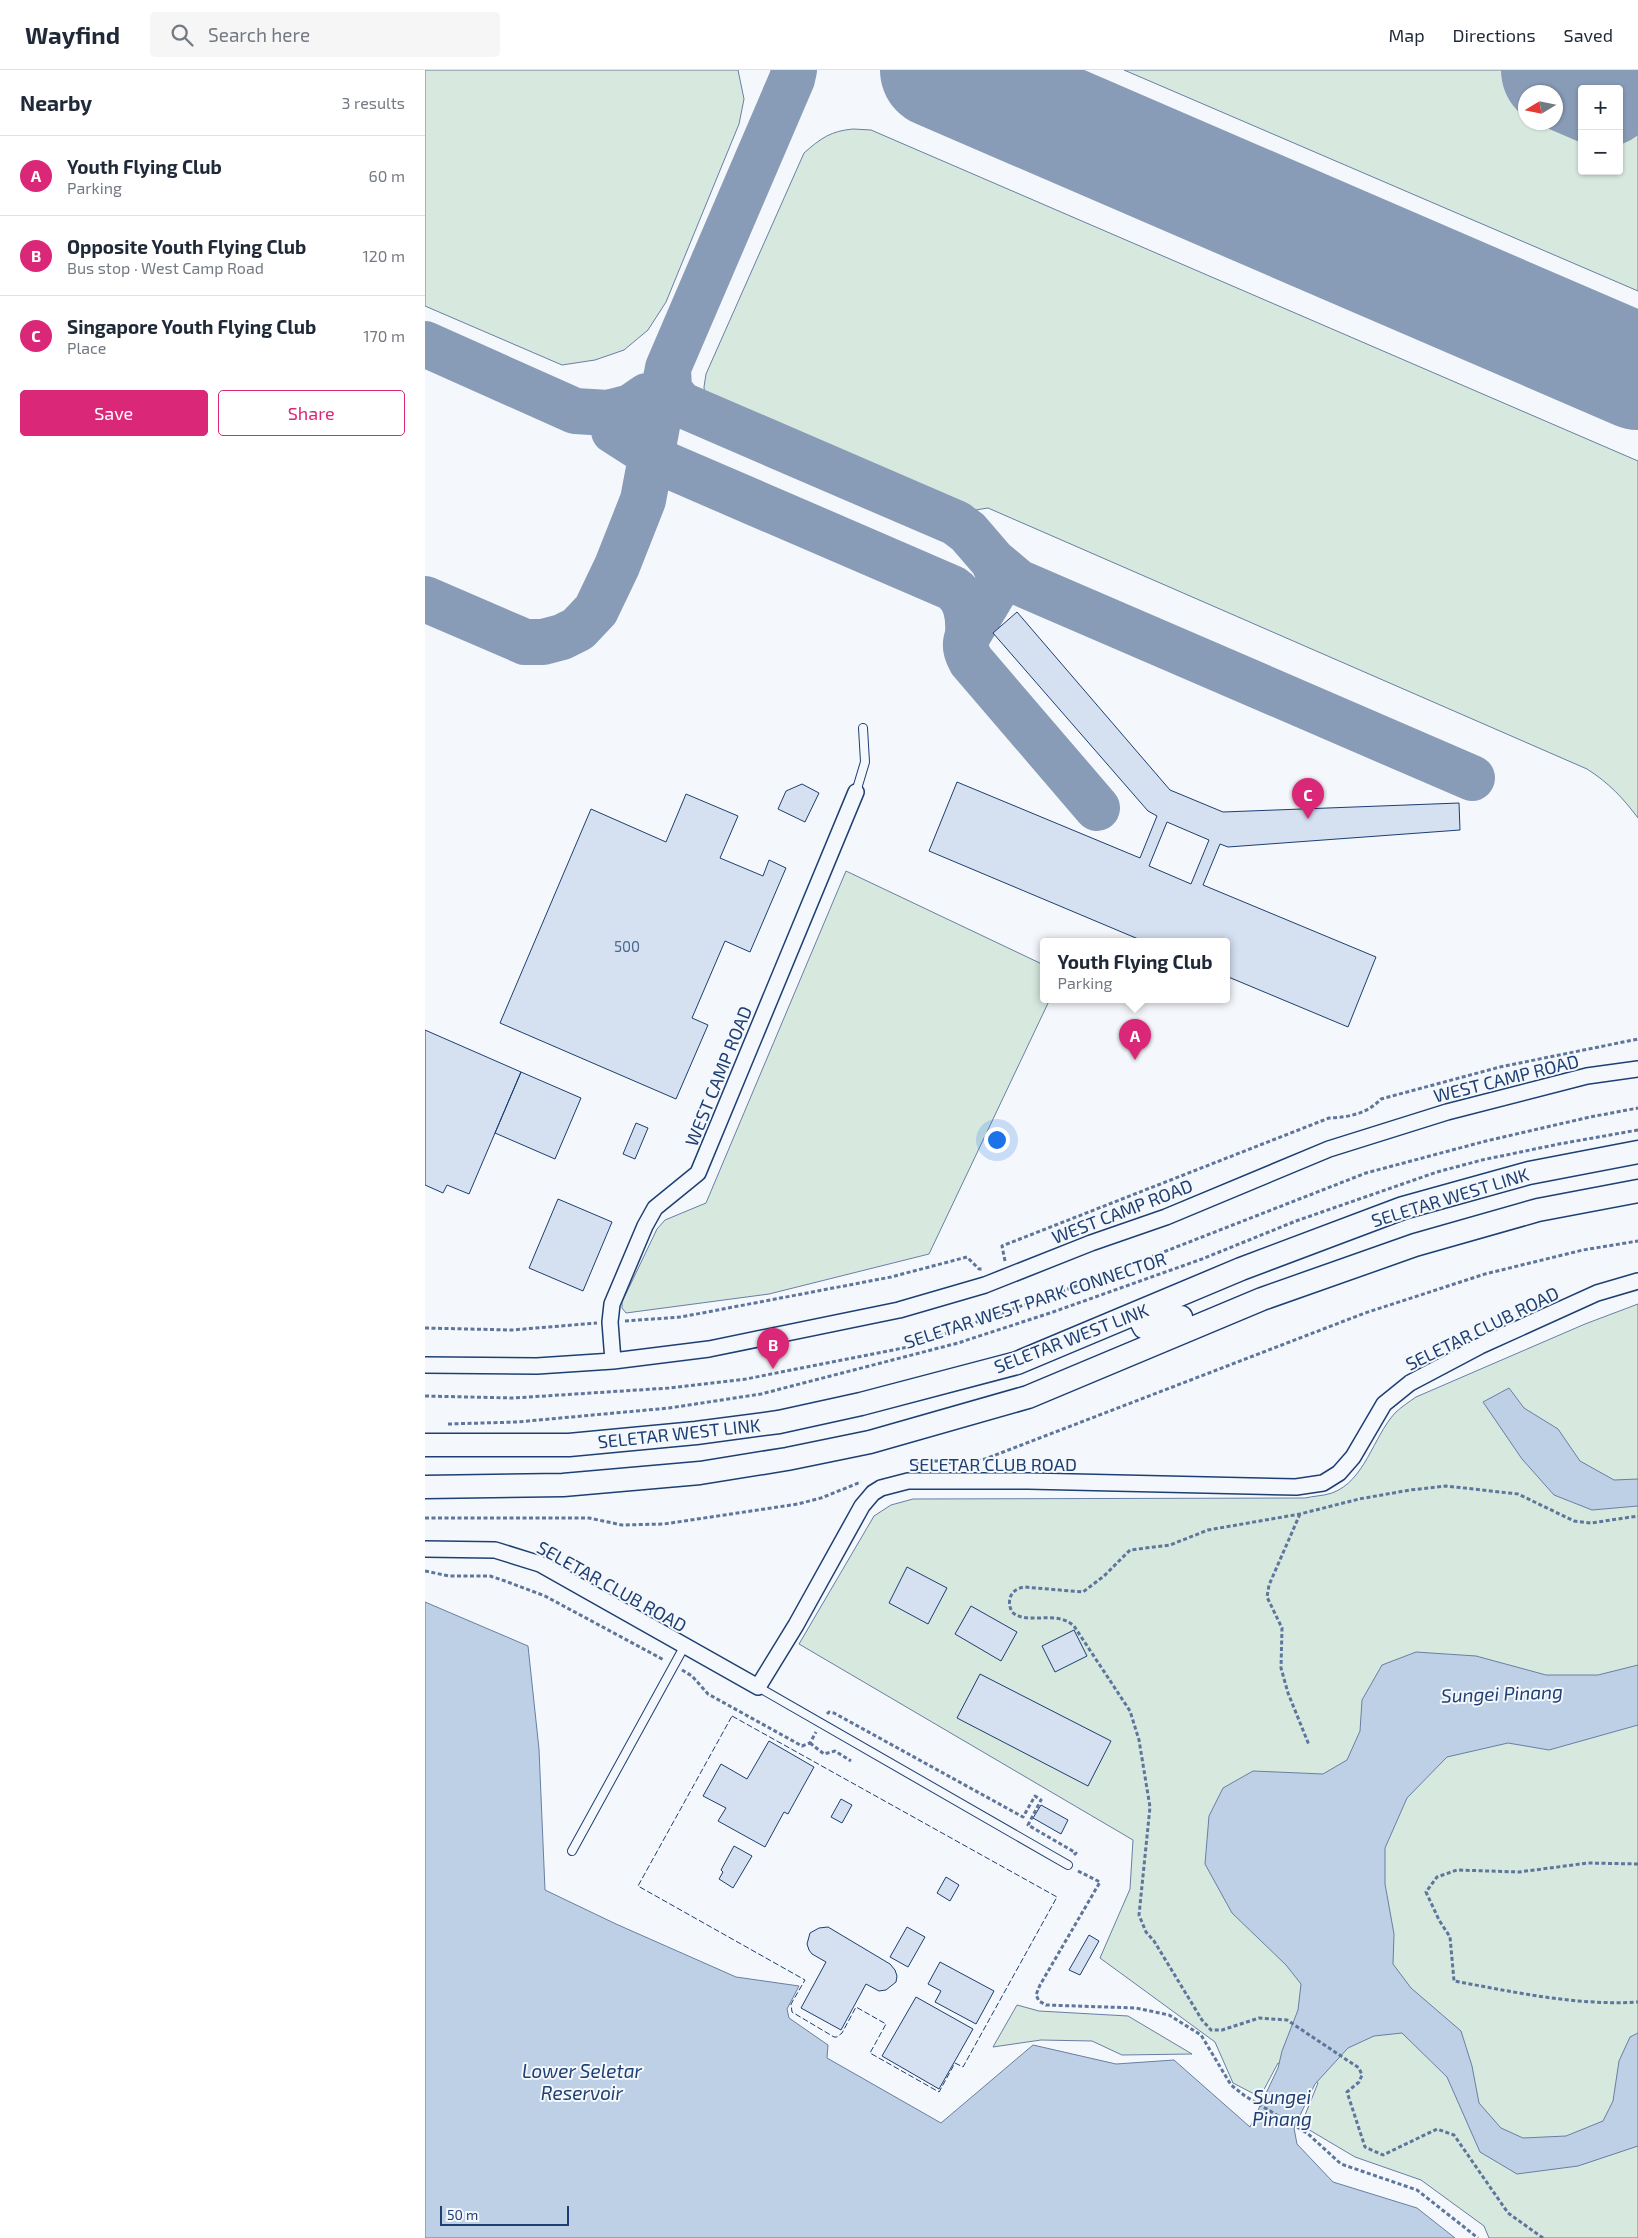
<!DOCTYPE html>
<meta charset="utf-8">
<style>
:root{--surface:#fff;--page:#f6f6f7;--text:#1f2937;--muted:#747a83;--line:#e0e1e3;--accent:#db2777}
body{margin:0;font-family:"Exo 2",sans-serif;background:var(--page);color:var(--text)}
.controls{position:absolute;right:15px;top:15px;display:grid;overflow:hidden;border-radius:5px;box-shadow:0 1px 4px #0004}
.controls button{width:45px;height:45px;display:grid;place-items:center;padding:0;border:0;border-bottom:1px solid var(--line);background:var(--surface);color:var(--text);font:25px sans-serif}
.compass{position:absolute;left:1093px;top:15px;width:45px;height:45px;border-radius:50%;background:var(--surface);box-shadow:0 1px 4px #0004;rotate:260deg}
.scale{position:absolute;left:15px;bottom:12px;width:129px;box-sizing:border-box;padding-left:5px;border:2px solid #1d3f73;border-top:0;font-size:14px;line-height:18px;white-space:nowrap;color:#1d3f73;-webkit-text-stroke:4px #f4f7fb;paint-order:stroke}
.you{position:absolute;left:571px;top:1069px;width:18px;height:18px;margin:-12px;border:4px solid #fff;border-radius:50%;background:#1a73e8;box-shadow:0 0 0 8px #1a73e833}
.badge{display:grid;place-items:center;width:32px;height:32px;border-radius:50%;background:var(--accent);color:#fff;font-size:16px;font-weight:700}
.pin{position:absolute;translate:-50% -41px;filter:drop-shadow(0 1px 2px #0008)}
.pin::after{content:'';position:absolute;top:26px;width:18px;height:15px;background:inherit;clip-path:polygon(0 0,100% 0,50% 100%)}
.popup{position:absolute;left:615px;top:868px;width:190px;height:65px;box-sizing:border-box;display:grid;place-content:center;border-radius:5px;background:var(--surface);filter:drop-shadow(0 1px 4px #0005);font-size:16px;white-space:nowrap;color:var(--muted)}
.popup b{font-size:19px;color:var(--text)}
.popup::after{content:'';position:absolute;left:50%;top:100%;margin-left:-10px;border:10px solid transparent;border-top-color:var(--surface)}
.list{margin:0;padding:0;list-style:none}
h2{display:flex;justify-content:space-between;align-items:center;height:65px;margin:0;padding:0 20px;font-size:21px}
h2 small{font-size:16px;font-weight:400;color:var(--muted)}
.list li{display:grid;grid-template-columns:32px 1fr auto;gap:15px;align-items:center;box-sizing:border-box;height:80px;padding:0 20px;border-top:1px solid var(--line)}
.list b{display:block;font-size:19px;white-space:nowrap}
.list p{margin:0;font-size:16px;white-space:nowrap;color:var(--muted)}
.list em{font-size:16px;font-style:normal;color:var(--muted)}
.actions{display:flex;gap:10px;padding:15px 20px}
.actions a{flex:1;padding:11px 0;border:1px solid var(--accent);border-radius:5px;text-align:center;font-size:18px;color:var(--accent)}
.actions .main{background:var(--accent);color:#fff}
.icon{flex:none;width:28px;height:28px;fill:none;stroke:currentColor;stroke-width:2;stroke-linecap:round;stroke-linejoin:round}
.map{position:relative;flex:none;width:1213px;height:2168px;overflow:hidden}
header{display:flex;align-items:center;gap:30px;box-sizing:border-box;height:70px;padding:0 25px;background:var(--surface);border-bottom:1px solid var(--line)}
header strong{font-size:24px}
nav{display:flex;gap:28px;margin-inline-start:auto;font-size:18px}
.search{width:350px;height:45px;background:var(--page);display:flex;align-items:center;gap:12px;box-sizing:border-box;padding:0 18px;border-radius:5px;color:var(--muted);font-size:19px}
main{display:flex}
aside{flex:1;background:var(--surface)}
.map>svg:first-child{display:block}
</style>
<header>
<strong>Wayfind</strong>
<div class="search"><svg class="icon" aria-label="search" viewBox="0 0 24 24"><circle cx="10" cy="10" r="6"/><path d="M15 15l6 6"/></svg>Search here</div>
<nav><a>Map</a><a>Directions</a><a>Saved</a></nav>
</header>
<main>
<aside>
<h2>Nearby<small>3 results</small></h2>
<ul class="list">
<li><span class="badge">A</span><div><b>Youth Flying Club</b><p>Parking</p></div><em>60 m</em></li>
<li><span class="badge">B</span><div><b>Opposite Youth Flying Club</b><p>Bus stop · West Camp Road</p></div><em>120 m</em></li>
<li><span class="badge">C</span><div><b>Singapore Youth Flying Club</b><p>Place</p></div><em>170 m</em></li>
</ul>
<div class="actions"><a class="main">Save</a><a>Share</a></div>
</aside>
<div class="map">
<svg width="1213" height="2168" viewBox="0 0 1213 2168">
<rect width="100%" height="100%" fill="#f4f7fb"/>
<path fill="#d7e8df" stroke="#687fa3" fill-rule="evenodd" d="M0,0H313L319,29L314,54L241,232L223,260L199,280L170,290L137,295L0,236Z
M699,0H1213V221ZM1157,19H1194V101H1157ZM1130,22V52H1100V22Z
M428,59L446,60L1213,391V748C1198,728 1184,713 1162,699L563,438L538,442L290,336L280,327L279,317L281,304L379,83C396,68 406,61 428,59Z
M421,801L619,895V929H625L504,1184L344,1224L201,1243L197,1238V1232L232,1159L240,1150L281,1133Z
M1213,1234V2168H1064L1059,2156L996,2110L930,2087L876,2055L893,2013L853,1993L835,2027L808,2013L790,1972L675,1888L705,1819L708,1770L374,1574L449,1446L466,1435L488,1429L880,1428C888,1426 898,1426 907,1423C940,1411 948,1367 970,1343C976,1337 984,1332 991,1327L1160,1254Z
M592,1935L614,1941L703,1946L767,1984L697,1985L667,1971L616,1970L568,1977Z"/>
<path fill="#bed0e5" stroke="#687fa3" d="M1084,1318L1099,1338L1133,1359L1155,1391L1189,1410L1213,1409V1436L1167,1440L1129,1425L1097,1389L1058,1332Z
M0,1532L103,1576L114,1679L120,1820L191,1854L311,1907L374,1916L362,1939L364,1948L403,1975L402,1988L516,2053L608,1975L691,1994L749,1990L825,2057L853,1998L857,1981L873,1940L876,1914L861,1895L807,1843L780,1794L784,1746L798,1718L828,1701L898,1704L922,1690L935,1661L937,1630L957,1595L991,1582L1051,1586L1121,1605H1173L1213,1595V1655L1124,1680L1083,1673L1022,1687L982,1728L960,1778V1814L969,1864L968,1894L986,1918L1036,1961L1047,1996L1054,2033L1076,2058L1098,2068L1141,2066L1178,2051L1188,2031L1194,1991L1205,1967L1213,1963V2076L1153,2096L1092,2104L1055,2082L1022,2007L977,1963L949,1966L923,1978L890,2014L869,2058L872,2074L908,2112L992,2138L1030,2168H0Z"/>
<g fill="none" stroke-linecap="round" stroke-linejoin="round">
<path stroke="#889bb7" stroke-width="46" d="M0,274L150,341L183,343L206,337L222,326
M243,298L244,320L255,334L531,453L543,462L568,491L574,504L573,515L543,565C539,575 541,582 546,591L672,738
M189,361L242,395L527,518C542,528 544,548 543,565
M568,491L593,512L1047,708
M0,529L100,572H118L137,567L153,559L171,540L192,496L218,430L243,298L367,9L369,0"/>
<path stroke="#889bb7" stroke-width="116" d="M513,0L1213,302
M1134,0L1178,19"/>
</g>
<path fill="#d5e0f0" stroke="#1d3f73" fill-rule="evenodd" d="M592,542L745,720L798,742L1034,733L1035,760L803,777L795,774L778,815L951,887L923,957L801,906V871H718L504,781L532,712L715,788L732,746L723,741L568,563ZM742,752L784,770L766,814L724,796Z
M377,714L394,723L380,752L353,739L361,721Z
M261,724L313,746L295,788L338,806L344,790L361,798L325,882L300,871L267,948L283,955L251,1029L75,953L166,739L241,772Z
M0,960L96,1002L44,1124L22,1115L18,1123L0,1115Z
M96,1002L156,1028L130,1089L70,1063Z
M211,1053L223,1058L210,1089L198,1084Z
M133,1129L187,1152L158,1221L104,1198Z
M482,1497L522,1518L503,1554L464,1533Z
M546,1536L592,1562L576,1591L530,1564Z
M649,1560L662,1586L630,1602L617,1576Z
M555,1604L686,1671L663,1716L532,1648Z
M344,1671L389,1697L363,1744L359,1742L340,1777L293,1751L301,1738L278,1726L296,1694L322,1709Z
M416,1729L427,1735L417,1753L406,1747Z
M616,1735L643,1750L636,1764L608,1748Z
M309,1776L327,1786L308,1818L294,1809L298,1802L296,1800Z
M521,1807L534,1815L525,1831L512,1823Z
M403,1857L465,1894L470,1900L472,1906L471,1912L461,1920L454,1921L441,1914L416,1960L376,1938L401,1892L387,1884L384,1880L382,1874L385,1863L394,1858Z
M482,1857L500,1867L483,1897L465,1887Z
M664,1865L674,1871L655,1905L644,1900Z
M515,1892L569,1921L551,1954L510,1932L516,1921L503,1914Z
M491,1927L548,1959L514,2019L457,1986Z"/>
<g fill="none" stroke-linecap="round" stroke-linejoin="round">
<g stroke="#1d3f73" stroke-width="10">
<path id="lane" d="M431,722L440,692L438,658
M333,1617L643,1795
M147,1781L259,1577"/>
</g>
<g stroke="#1d3f73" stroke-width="18">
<path id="street" d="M188,1291L185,1252L187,1234L220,1156L230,1138L273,1103L431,722
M0,1295L112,1296L188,1291L284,1279L474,1240L560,1215L666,1173L741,1147L904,1079L1022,1042L1162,1006L1213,999
M0,1479L70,1480L115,1494L333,1617L371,1555L437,1436L448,1423L456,1418L483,1411H603L871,1417L898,1413L914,1403L928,1387L959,1334L985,1313L1055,1276L1172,1223L1213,1211"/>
</g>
<g stroke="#1d3f73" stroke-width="25">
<path id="secondary" d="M712,1243L719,1257H732L756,1247
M0,1375H144L271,1363L354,1352L436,1334L592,1293L816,1199L978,1138L1104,1103L1213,1082
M0,1417L138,1415L275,1403L362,1389L445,1372L603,1327L837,1229L990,1175L1113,1140L1213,1121"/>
</g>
<path stroke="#5e769c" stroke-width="3" stroke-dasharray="4 2.5" stroke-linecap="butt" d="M580,1191L577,1176L904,1048C924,1047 942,1044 956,1029L1075,997L1213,969
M200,1251L256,1247L466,1207L542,1187L554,1199H557
M0,1258L87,1260L172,1253
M0,1326L88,1328L244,1318L321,1309L483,1277L654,1215L941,1103L1061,1071L1165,1047L1213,1038
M23,1354L92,1352L244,1338L336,1324L533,1273L628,1242L777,1189L871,1151L1012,1102L1057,1090L1134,1074L1213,1060
M490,1394C505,1390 515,1390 530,1394
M539,1394L560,1389L940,1243L1060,1204L1158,1180L1213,1171
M875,1444L844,1515L842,1527L857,1558L856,1598L863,1623L884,1675
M0,1448H164L197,1455L239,1454L373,1434L396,1428L436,1412
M0,1501L24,1506H65L80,1511L120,1526L239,1590
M257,1600L267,1606L283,1624L377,1676L385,1673L391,1662
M402,1644L404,1642L409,1643L598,1747L610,1726L616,1730L603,1755L651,1783L649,1785
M385,1673L399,1684L410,1681L426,1691
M1213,1794L1163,1793L1094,1802L1032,1800L1012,1807L1001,1822L1014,1850L1025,1867L1029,1911C1089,1922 1152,1936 1213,1932
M653,1801L675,1812L615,1915L611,1925L614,1931L621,1935L711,1938L744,1945L776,1965L806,2015L820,2026L882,2063L916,2094L992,2120L1053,2168
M1118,2168L1083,2143L1029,2065L1012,2059L958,2085L940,2077L922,2022L934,2012L937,2005L934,1998L862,1950L834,1948L797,1960H786L777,1950L729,1871L721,1862L714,1845L725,1737L714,1670L705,1641L649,1556C630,1539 603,1556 587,1542C581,1530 586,1519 599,1517L658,1522L679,1506L705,1480L745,1475L783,1460L875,1444L934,1429L985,1420L1021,1416L1093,1424L1149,1451L1166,1453L1213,1446"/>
<use href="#lane" stroke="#f4f7fb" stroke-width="8"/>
<use href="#street" stroke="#f4f7fb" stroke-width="15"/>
<use href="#secondary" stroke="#f4f7fb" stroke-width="22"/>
<path stroke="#1d3f73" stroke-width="1" stroke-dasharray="6 2.5" stroke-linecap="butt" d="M307,1646L632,1827L538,1997L530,1993L514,2022L445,1983L461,1954L431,1937L417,1963L412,1967H409L367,1942L366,1934L380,1910L213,1816Z"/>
</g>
<g text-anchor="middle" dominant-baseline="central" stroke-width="4" stroke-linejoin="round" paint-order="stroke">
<g font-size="15" fill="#4b6792">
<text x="202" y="876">500</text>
</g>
<g font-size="18" fill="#1d3f73" stroke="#f4f7fb">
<text transform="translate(293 1006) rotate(-68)">WEST CAMP ROAD</text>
<text transform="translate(1081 1008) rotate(-14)">WEST CAMP ROAD</text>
<text transform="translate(1025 1127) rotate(-17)">SELETAR WEST LINK</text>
<text transform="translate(697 1141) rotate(-21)">WEST CAMP ROAD</text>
<text transform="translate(610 1230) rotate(-18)">SELETAR WEST PARK CONNECTOR</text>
<text transform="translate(1057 1258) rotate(-26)">SELETAR CLUB ROAD</text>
<text transform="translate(646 1268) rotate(-21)">SELETAR WEST LINK</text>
<text transform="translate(254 1363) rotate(-6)">SELETAR WEST LINK</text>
<text x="568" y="1394">SELETAR CLUB ROAD</text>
<text transform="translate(187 1516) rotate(29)">SELETAR CLUB ROAD</text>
</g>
<g font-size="19" font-style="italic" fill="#1d3f73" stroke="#f4f7fb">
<text transform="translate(1077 1623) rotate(-2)">Sungei Pinang</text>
<text x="157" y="2000">Lower Seletar<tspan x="157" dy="22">Reservoir</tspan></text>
<text x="857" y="2026">Sungei<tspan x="857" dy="22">Pinang</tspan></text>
</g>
</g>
</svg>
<div class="controls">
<button>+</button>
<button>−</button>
</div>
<svg class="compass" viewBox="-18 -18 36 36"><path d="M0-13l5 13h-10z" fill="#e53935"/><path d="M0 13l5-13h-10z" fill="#747a83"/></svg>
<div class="scale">50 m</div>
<div class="you"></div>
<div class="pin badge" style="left:710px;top:990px">A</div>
<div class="popup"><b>Youth Flying Club</b>Parking</div>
<div class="pin badge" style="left:348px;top:1299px">B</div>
<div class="pin badge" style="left:883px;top:749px">C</div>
</div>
</main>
